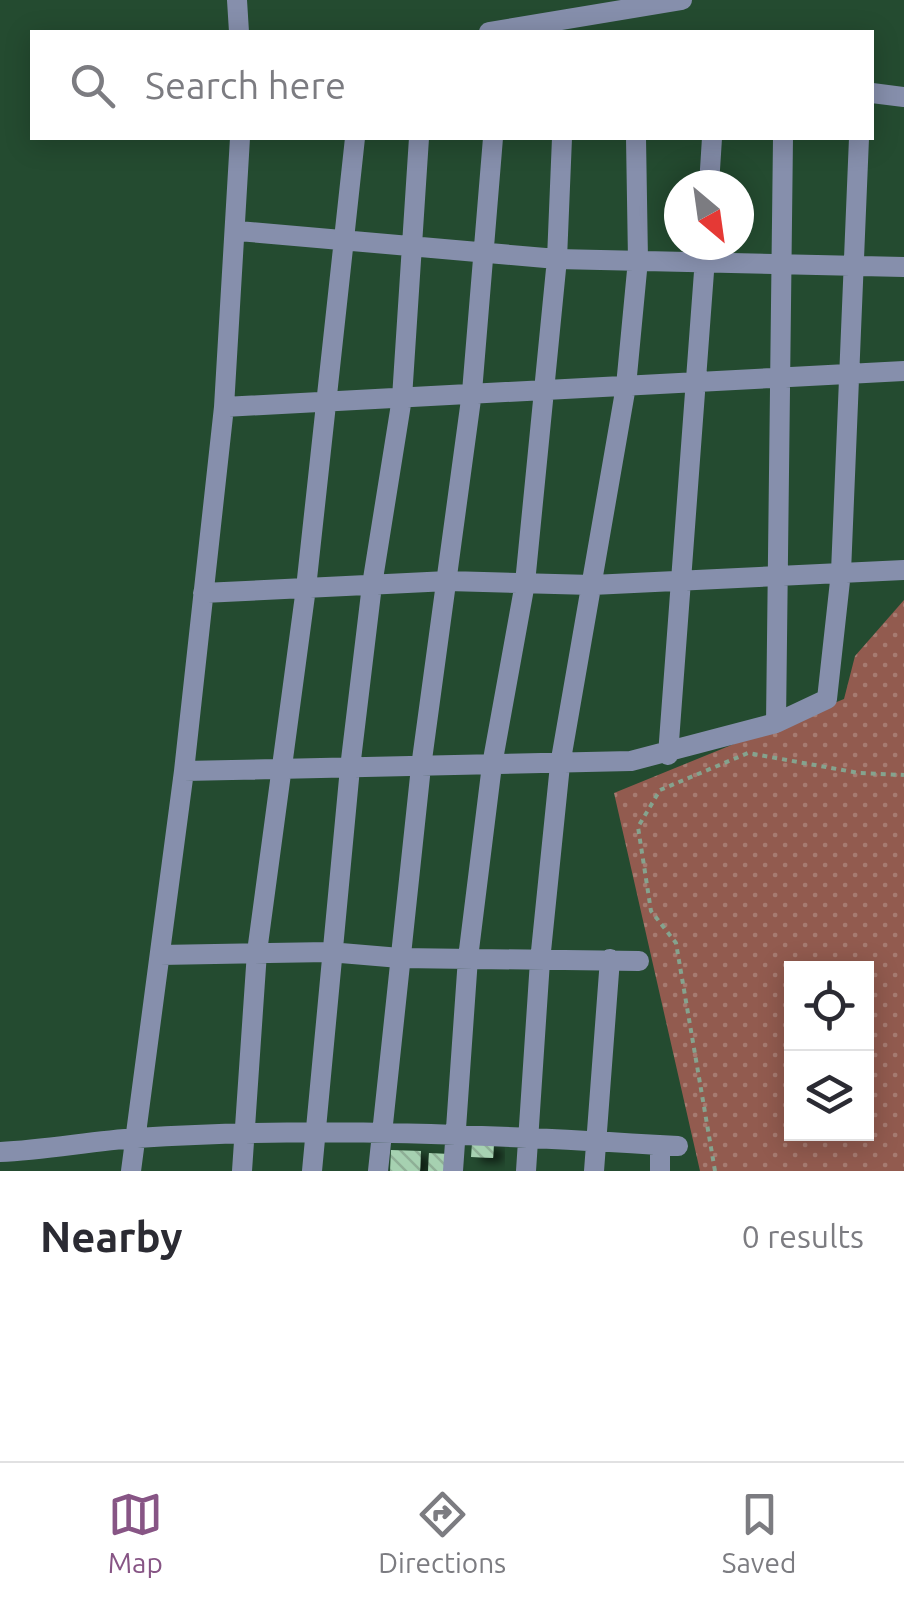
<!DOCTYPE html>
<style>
:root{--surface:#fff;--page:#f7f7f7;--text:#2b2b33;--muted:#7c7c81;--line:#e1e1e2;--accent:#875585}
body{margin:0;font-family:Ubuntu,sans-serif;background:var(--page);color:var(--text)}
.controls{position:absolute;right:30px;bottom:30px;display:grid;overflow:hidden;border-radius:0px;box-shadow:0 5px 25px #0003}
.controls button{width:90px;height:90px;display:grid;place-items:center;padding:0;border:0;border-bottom:2px solid var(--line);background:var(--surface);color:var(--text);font:50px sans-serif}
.compass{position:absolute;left:664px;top:170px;width:90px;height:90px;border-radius:50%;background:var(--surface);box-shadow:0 5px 25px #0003;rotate:151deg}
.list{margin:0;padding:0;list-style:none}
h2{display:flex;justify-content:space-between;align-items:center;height:130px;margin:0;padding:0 40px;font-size:42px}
h2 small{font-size:32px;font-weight:400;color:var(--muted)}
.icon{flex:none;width:55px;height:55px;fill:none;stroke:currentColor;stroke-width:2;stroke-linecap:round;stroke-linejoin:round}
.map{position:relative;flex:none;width:904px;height:1171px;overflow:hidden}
.search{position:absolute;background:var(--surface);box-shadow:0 5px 25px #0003;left:30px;right:30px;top:30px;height:110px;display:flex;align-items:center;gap:25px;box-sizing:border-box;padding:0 35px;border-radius:0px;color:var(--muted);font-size:38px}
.sheet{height:290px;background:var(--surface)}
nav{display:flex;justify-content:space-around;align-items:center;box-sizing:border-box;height:140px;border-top:2px solid var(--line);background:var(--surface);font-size:28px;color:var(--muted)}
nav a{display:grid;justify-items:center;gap:5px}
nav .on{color:var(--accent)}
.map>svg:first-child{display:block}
</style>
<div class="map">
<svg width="904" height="1171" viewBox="0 0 904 1171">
<defs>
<pattern id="grass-dots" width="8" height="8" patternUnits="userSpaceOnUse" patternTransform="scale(2.5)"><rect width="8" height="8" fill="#925b4f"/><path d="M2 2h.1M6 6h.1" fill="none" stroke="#a67b71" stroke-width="1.8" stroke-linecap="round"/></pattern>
<pattern id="building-back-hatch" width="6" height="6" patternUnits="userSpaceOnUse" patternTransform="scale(2.5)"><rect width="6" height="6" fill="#a6d1b1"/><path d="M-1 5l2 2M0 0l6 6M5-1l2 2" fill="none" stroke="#8eaf96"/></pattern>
<filter id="shadow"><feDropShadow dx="9" dy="5" stdDeviation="5" flood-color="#0009"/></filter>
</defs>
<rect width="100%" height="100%" fill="#244b30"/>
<path fill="url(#grass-dots)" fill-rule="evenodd" d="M904,600V1171H700L614,793L844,699L855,656ZM792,968H866V1134H792Z"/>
<path fill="url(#building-back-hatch)" filter="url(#shadow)" d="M472,1143L494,1144L493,1158L471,1157Z
M391,1150L421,1151L420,1171H390Z
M429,1153L449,1154L448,1171H428Z"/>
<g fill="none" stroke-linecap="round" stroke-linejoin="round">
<path stroke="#85a38e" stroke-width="4" stroke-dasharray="5 5" stroke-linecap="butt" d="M715,1171L676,943L651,911L638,827L660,790L748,753L859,773L904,775"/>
<path stroke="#868fac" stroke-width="20" d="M237,0L239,32
M489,32L682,0
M872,93L904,97
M709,185L712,138
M238,231L557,259L904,267
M224,407L904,371
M203,593L448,581L592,585L904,570
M776,723L783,138
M668,755L706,245
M184,771L631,761L776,723L827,699L841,572L859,138
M160,955L329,952L400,958L639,961
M660,1145V1171
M0,1152C46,1150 91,1141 137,1138C317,1126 498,1135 678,1146
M131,1171L184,771L224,407L240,138
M242,1171L257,952L306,588L355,138
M312,1171L350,768L372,585L402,398L419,138
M378,1171L421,767L472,392L493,138
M453,1171L468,958L492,765L525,583L557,259L562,138
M526,1171L540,961L560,765L626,386L638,260L636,138
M594,1171L610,959"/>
</g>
</svg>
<div class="controls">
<button><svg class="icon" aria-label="locate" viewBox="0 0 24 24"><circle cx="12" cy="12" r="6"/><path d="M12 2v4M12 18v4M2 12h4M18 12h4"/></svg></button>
<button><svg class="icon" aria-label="layers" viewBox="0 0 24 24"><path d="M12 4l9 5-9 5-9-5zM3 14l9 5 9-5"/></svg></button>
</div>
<svg class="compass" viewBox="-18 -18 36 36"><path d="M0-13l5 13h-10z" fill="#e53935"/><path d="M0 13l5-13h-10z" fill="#7c7c81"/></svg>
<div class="search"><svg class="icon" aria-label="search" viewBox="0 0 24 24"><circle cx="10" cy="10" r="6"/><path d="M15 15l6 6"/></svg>Search here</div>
</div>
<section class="sheet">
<h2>Nearby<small>0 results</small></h2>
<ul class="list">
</ul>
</section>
<nav>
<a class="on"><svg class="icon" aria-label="map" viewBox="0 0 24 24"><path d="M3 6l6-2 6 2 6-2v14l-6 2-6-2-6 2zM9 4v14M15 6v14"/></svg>Map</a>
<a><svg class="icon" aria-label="directions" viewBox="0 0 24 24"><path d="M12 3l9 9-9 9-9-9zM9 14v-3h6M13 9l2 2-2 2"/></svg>Directions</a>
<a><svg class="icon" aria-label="saved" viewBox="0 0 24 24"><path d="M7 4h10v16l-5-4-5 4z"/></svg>Saved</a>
</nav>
